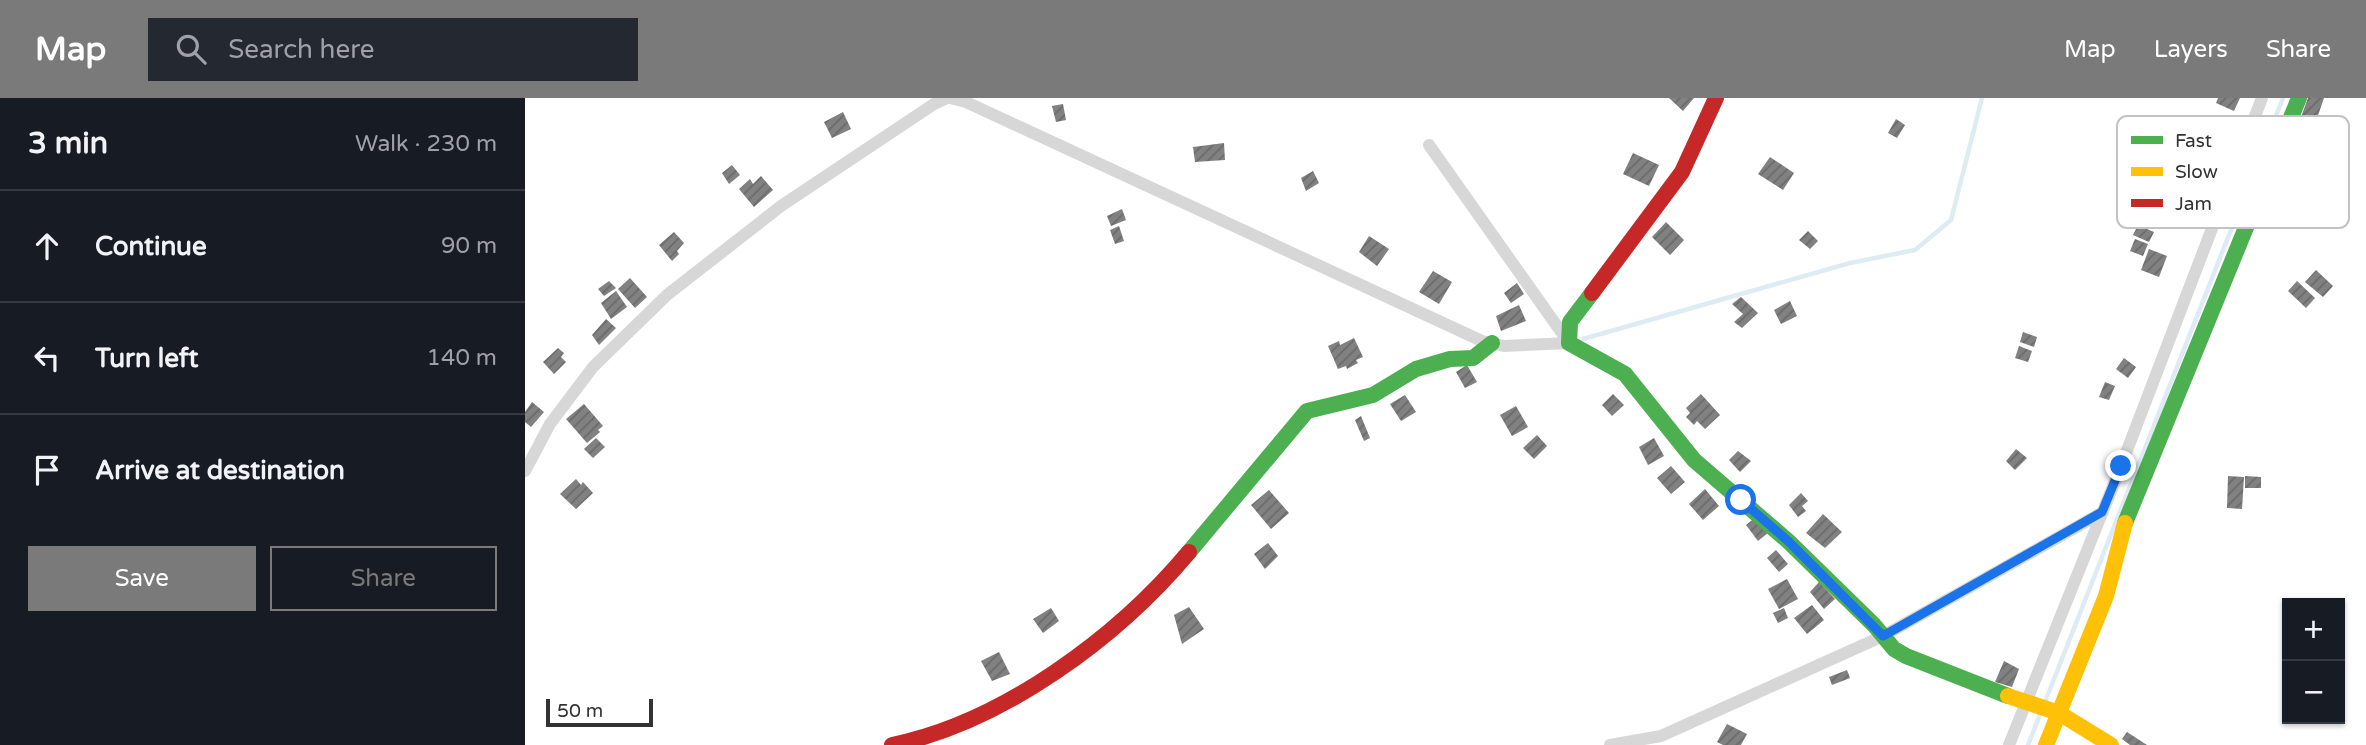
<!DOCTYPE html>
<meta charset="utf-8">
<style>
:root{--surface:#171b24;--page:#242831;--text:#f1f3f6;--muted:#9ea1a6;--line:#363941;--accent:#7a7a7a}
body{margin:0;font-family:"Varela Round",sans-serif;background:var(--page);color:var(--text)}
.controls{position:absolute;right:21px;bottom:21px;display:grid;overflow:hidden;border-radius:0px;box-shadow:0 2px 5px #0004}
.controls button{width:63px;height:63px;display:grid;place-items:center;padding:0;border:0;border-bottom:2px solid var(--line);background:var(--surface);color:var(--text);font:35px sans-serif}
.scale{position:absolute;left:21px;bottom:18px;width:107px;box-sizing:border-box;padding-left:7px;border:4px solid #333;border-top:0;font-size:19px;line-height:24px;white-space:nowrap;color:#333;-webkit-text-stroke:5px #fff;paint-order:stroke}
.stop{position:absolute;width:21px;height:21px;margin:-16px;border:5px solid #1a73e8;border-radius:50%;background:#fff}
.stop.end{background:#1a73e8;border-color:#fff;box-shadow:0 2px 7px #0008}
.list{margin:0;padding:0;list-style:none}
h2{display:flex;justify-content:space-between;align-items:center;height:91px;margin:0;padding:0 28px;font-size:30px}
h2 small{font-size:23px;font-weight:400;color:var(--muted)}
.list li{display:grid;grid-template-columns:46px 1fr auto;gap:21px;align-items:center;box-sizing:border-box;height:112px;padding:0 28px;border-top:2px solid var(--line)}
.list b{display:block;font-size:26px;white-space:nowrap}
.list em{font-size:23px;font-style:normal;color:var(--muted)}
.actions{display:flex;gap:14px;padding:21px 28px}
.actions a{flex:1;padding:16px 0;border:2px solid var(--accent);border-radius:0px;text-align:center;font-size:24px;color:var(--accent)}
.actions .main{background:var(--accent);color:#fff}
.icon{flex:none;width:38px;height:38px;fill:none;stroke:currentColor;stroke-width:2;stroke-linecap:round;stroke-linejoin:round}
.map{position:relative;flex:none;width:1841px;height:647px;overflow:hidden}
header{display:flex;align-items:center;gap:42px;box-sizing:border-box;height:98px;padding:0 35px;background:var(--accent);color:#fff}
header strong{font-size:33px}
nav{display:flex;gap:38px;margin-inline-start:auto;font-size:24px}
.search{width:490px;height:63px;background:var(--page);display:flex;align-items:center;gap:18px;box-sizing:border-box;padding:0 24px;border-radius:0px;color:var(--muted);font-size:26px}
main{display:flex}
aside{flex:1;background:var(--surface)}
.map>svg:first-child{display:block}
</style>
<header>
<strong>Map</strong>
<div class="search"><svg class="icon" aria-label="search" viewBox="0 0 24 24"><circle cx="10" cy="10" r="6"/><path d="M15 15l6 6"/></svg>Search here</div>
<nav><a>Map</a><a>Layers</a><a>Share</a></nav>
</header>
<main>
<aside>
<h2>3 min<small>Walk · 230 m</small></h2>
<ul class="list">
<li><svg class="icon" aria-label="ahead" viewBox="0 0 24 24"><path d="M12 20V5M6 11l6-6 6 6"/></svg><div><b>Continue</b></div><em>90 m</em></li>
<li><svg class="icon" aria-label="left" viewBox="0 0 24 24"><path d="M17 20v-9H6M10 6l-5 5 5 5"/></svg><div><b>Turn left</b></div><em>140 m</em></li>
<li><svg class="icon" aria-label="arrive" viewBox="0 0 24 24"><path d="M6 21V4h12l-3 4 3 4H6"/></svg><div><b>Arrive at destination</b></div></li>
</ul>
<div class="actions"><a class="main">Save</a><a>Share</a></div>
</aside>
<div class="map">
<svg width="1841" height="647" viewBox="0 0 1841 647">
<defs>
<pattern id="building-hatch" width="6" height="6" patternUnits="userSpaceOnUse" patternTransform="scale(1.75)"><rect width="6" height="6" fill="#818181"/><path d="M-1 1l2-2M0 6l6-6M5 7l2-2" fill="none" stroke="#6a6a6a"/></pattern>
</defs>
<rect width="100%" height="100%" fill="#fff"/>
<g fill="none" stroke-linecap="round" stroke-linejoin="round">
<path stroke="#ddebf3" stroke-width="4.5" d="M1058,241L1325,165L1390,152L1426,122L1457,0
M1503,647L1758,0"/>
</g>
<path fill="url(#building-hatch)" d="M1144,0H1169L1158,13Z
M1693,0H1715L1709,13L1691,5Z
M1783,0H1799L1788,32L1773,27Z
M538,6L541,22L531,24L527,8Z
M318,14L326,31L307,40L299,24Z
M1371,21L1380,27L1372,40L1363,35Z
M699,45L700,62L670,64L668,49Z
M1108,55L1134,67L1124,88L1098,76Z
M1245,59L1269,75L1258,92L1233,76Z
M207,67L215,77L204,86L197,75Z
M788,73L794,85L781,93L776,80Z
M236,78L248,92L229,109L214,91L225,81L228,86Z
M597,111L601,122L586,128L582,118Z
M1141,124L1159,142L1145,157L1127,139Z
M1613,127L1629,134L1624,144L1608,137Z
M594,128L599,143L590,146L585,132Z
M1283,133L1293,143L1285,151L1274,142Z
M149,134L159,145L152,153L154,156L147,163L134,147Z
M844,138L864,151L852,168L834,154Z
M1610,141L1623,146L1618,158L1605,153Z
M1624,151L1642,158L1634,179L1616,172Z
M1791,172L1808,188L1798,199L1780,184Z
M908,173L927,184L914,206L894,194Z
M105,180L122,199L110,210L93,191Z
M84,183L91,190L79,198L73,191Z
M1772,183L1790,200L1781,210L1763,193Z
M992,185L999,196L986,205L979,195Z
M91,193L102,209L86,221L76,205Z
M1216,199L1233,215L1217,230L1209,224L1218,216L1207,206Z
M1265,203L1272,218L1256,226L1249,212Z
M994,207L1001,223L976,233L971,218Z
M81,221L91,230L74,247L67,237Z
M1498,234L1512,239L1509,249L1495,244Z
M829,240L838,259L831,262L833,265L822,271L821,268L813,271L803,248L814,243L815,247Z
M1494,248L1507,253L1503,264L1490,260Z
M33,250L39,255L36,259L41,264L29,276L18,264Z
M1599,260L1611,269L1603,280L1591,271Z
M942,267L952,284L940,290L931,274Z
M1580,284L1590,288L1584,302L1574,299Z
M1088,296L1099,307L1087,318L1077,307Z
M1176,296L1195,317L1180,331L1172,323L1169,327L1161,319L1165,315L1161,310Z
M880,297L891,314L876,323L865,306Z
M7,304L19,314L6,329L0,324V314Z
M59,306L78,328L73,332L75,334L62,345L41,321Z
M991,308L1003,329L987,338L975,317Z
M836,318L845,340L839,343L830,322Z
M1012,337L1022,348L1009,361L998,350Z
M71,340L80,349L68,360L59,351Z
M1129,340L1139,358L1123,367L1114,349Z
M1491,351L1502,360L1490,372L1481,363Z
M1213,353L1226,363L1215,374L1204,362Z
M1146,368L1160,384L1146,396L1132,380Z
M1703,378L1719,379L1717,411L1702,410Z
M1720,378L1736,379V390H1720Z
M51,381L56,387L58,384L68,395L51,411L35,396Z
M1180,391L1194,408L1178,422L1164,406Z
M744,392L764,415L746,431L726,407Z
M1276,395L1283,403L1277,408L1281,413L1273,419L1264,407Z
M1298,416L1317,434L1300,450L1281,435Z
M1231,419L1243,435L1233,443L1221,427Z
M743,445L753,458L740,471L729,456Z
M1251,452L1263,466L1254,474L1242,460Z
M1262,481L1273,501L1254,511L1243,491Z
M1294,484L1310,501L1299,511L1285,494Z
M1287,507L1299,522L1282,536L1269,520Z
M664,509L679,531L657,546L649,517Z
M526,510L534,523L518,535L508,521Z
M1259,510L1263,520L1253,525L1248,515Z
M474,554L485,576L467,583L456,563Z
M1479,563L1494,571L1487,589L1470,584Z
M1322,572L1325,580L1307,587L1304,579Z
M1202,626L1222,636L1216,647H1198L1192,644Z
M1602,634L1622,647H1605L1597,641Z"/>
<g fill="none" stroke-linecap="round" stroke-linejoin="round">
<path stroke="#d7d7d7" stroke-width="12" d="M425,0L441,4L957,243L979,248L1044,245
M904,47L1044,245
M0,373L25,326L68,269L142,197L256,108L409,6L422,0
M1085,647L1136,638L1358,538L1578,414
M1484,647L1596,368L1737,0"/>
<path stroke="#4caf50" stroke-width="16" d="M1067,195L1045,224L1044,245L1100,276L1169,362L1263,443L1349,527L1369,551L1381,558L1483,598
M1600,425L1774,0
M664,454L782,313L848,297L891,271L925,261L948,260L967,245"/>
<path stroke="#ffc107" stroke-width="16" d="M1483,598L1534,615L1586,647
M1521,647L1581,498L1600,425"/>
<path stroke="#c62828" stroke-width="16" d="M1067,195L1157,74L1191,0
M367,647C477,625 593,539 664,454"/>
</g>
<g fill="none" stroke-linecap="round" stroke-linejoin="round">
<path stroke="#1a73e8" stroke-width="9" d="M1216,402L1263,443L1358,538L1577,414L1596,368"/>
</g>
<rect x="1592" y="18" width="232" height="112" rx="10" fill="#fff" stroke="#c2c2c2" stroke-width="2"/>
<rect x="1606" y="38" width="32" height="8" fill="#4caf50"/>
<rect x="1606" y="69" width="32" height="9" fill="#ffc107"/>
<rect x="1606" y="101" width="32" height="8" fill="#c62828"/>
<g font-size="19" fill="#333">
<text x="1650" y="49">Fast</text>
<text x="1650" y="80">Slow</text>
<text x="1650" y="112">Jam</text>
</g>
</svg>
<div class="controls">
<button>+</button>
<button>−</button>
</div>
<div class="scale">50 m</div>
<div class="stop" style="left:1216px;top:402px"></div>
<div class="stop end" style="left:1596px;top:368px"></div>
</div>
</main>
